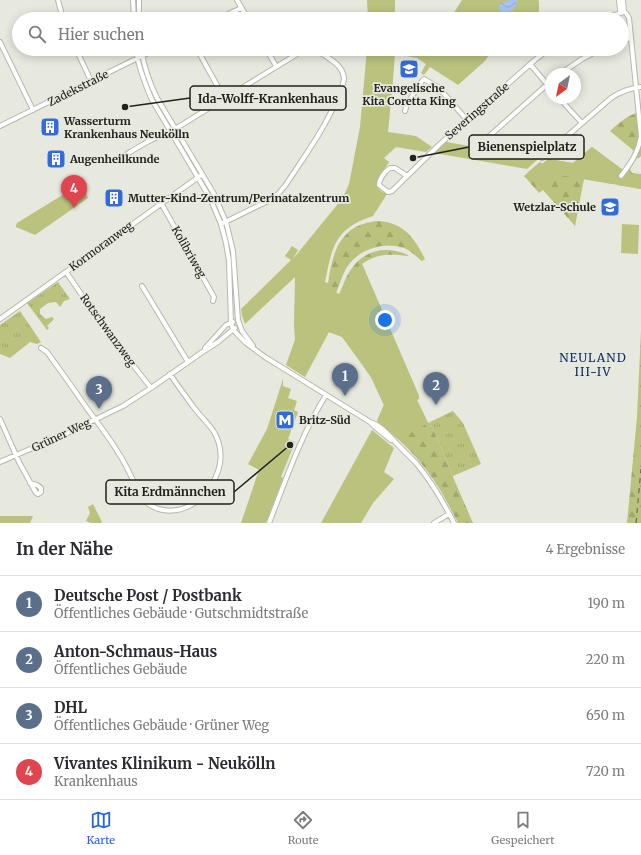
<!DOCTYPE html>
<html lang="de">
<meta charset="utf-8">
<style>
:root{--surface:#fff;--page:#f7f7f7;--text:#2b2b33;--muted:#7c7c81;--line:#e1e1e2;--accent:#2563eb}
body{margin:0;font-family:Merriweather,serif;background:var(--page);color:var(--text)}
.compass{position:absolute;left:545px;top:68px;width:36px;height:36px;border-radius:50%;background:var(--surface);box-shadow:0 2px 10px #0003;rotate:213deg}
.you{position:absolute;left:385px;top:320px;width:14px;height:14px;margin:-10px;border:3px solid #fff;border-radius:50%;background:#1a73e8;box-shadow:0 0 0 6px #1a73e833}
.badge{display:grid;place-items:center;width:26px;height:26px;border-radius:50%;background:var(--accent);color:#fff;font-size:13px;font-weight:700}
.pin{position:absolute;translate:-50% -33px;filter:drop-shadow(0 1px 2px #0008)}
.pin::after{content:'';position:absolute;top:21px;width:14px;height:12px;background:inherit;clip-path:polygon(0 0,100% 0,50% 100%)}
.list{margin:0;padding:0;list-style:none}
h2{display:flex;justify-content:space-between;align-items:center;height:52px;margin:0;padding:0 16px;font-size:17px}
h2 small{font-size:13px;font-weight:400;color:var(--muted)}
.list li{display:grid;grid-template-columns:26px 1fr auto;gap:12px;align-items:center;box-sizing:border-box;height:56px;padding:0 16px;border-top:1px solid var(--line)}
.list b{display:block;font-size:15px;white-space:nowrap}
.list p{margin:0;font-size:13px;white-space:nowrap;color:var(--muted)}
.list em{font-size:13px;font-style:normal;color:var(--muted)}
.icon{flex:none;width:22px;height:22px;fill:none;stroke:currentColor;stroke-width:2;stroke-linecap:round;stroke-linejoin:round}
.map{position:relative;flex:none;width:641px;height:523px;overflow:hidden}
.search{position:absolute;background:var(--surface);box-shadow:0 2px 10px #0003;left:12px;right:12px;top:12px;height:44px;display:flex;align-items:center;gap:10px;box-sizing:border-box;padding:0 14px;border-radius:22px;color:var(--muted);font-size:15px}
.sheet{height:276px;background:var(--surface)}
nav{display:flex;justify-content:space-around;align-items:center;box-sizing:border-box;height:56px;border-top:1px solid var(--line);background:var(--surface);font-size:11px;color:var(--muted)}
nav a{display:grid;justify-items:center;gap:2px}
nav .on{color:var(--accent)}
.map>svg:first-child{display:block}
</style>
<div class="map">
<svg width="641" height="523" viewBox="0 0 641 523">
<defs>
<pattern id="grass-tufts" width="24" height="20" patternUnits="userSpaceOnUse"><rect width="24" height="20" fill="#bac27e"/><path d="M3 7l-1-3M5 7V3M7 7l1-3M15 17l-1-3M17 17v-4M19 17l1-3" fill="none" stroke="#a0a66c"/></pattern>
<pattern id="forest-firs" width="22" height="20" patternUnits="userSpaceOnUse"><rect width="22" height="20" fill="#bac27e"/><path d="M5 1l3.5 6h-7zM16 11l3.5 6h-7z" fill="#a0a66c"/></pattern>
<pattern id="water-waves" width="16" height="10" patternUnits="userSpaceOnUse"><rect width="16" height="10" fill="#a9c3f1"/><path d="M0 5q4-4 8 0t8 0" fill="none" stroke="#91a7ce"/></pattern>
</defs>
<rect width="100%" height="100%" fill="#e7e8de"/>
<path fill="url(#grass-tufts)" d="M58,282L70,299L64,301L60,307L56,302L48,303L40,309V314L46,319L52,317L54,319L47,326L49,328L47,330L27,303Z
M20,311L41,342L37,344L30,342L10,358L0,354V325Z
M453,411L463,423L481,464L453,476L430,422Z"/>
<path fill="url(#forest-firs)" d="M636,113H641V156L639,158H637L630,169L632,173L641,174V189L584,179L575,226L543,190L539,193L524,176L540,162L542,164L548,159L573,163L592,147L623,170L629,161L634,151L610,131C618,124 625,117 636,113Z
M377,221C403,222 414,237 425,259L422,261C417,257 411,251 404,248C384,241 359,249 347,267C342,275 340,284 336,293L339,294C343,287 345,278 350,271C363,250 386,245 408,255V256C389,254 378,253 362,264L419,396L417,400L428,423L430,422L453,476V477L473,523H458C449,505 440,488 428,472C414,453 395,435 377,421L384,405L371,377L343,337L329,332L324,282L328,283C333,251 340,225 377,221Z
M641,330V523H627L637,417Z"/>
<path fill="#bac27e" d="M367,0H395V19H368Z
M462,0H538L539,1V18L537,19H450Z
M367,49H400L426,55L430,49H493L485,61L458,85L430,67L424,75L421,73L426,64L417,58L395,54L392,92L388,132L416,136L432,147L426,152L396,147L384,158L389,162C386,168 373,182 379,189C381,191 384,193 387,194L373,216C335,228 332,247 325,282C332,285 333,292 341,295C348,280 348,274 362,264L419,396V399L417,400L428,423L430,422L399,440L377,421L384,405L371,377L342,337L329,332L305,377L286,365L295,340L294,326L295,277L245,324L242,316L241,309L291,260L285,256L292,246L298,250L293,259L341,200L346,191L349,184L360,127Z
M446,142L536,157L538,159L527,169L434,153Z
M592,147L623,170L612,184L553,174L551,181L550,180L541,187L540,186H538L527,173L540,162L542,164L548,159L573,163Z
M626,173L641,175V189L617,185Z
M82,183L88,198L35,235L16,227V225L17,223Z
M622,224L639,225L638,254L621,253Z
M283,379V386L291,389L288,398L297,401L294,410L298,412L288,439L295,442L281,477L283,478L266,523H241L259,470L248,464L267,429Z
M372,430L394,448L384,472L394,479L373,503L361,523H321Z
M93,504L102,522L101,523H91L86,521L90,513L88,507Z
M0,516H33L30,523H0Z"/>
<path fill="url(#water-waves)" d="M510,0H518C515,9 509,17 499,10V7L500,4Z"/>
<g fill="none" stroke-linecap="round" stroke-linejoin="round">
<g stroke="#b6b8ae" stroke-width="6">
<path id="minor" d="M58,0L63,19
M133,0L134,19
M237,0L248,19
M619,0L620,10L626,13L629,18L641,136C638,153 631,163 621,176
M623,0L624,12
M139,19V0
M218,19L241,8
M602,19L624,12
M622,40L631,38
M0,42L33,110
M76,49L91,81
M136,49C138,67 145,84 152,100L210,198L221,224L226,243L229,261L231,323L233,329L237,334L246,343L265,357L370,422C382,426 390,436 398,445C404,451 410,457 416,463C431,481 443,501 454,523
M141,49C144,66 149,82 157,98L214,194L226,222L233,251L238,320L242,331L253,346
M197,49L224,98
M266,49L276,66
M530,64L551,89
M560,74L582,59L601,49
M559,98L582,123
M405,111L407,104L422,81L424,79L438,87L467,120
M0,126L156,49
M477,147L551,81
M126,155L130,152L149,141L175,129L302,51C314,48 321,53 330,59C337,64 343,69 344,78C344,85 340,92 337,99C324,130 304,157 285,186L278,194L272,199L221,224
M542,158L611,98C620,92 630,88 641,87
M407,176L395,168H390C385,171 379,179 379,185L388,192L392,191L440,144L536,59L549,49
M161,203L214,297L213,301
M66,272L108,333L151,388
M142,286L188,362
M0,319L200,176
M41,348L47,352C60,370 73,388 86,407C97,422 109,437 119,454C124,461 128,470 132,478C137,488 140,499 150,505C162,513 179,512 191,505C200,501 206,492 212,484C222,468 224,449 214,432C209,424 201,417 195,409C186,397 178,386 170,374
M205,348L226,325L233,322
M0,419L19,462L36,493L38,494L41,492V488L37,485L30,483
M370,422L375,427L391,440
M0,462L63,435L123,406L151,388L201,353L218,342L235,328
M269,523C286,479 301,435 326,395
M434,523L449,514"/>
</g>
<use href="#minor" stroke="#fff" stroke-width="4"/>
<path stroke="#595954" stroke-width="1" stroke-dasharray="5 5" stroke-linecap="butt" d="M636,523L641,469"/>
</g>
<defs>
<g id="school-square" transform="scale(1)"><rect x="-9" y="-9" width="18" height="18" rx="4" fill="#326cda" stroke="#e7e8de"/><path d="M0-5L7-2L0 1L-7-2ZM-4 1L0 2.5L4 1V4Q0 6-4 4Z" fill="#fff"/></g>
<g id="building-square" transform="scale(1)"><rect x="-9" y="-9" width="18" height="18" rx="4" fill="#326cda" stroke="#e7e8de"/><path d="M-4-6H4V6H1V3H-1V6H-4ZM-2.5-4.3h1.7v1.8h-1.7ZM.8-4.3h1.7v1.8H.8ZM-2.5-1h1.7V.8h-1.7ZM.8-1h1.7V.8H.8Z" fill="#fff"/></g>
<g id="metro-square" transform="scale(1)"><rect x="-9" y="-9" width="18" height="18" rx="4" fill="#326cda" stroke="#e7e8de"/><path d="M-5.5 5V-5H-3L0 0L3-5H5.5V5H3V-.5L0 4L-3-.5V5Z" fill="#fff"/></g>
</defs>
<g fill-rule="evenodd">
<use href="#school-square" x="409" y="69"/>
<use href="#building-square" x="50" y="127"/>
<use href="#building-square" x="56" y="159"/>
<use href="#building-square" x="114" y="198"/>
<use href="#school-square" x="610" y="207"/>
<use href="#metro-square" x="285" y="420"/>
</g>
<g text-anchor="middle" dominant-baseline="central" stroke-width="3.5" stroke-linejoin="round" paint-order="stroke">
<g font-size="11" fill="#21211e" stroke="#e7e8de">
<text transform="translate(78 88) rotate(-27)">Zadekstraße</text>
<text transform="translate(477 111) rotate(-41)">Severingstraße</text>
<text transform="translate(101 246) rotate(-36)">Kormoranweg</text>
<text transform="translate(189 252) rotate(60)">Kolibriweg</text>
<text transform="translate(108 330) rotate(54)">Rotschwanzweg</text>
<text transform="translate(61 435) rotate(-25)">Grüner Weg</text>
</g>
<g font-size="11" font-weight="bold" fill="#21211e" stroke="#e7e8de" text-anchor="start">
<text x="409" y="88" text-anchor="middle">Evangelische<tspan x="409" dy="13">Kita Coretta King</tspan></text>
<text x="64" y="121">Wasserturm<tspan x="64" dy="13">Krankenhaus Neukölln</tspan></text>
<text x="70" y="159">Augenheilkunde</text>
<text x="128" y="198">Mutter-Kind-Zentrum/Perinatalzentrum</text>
<text x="596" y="207" text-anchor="end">Wetzlar-Schule</text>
<text x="299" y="420">Britz-Süd</text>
</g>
<g font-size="12" letter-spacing="1" fill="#122e63" stroke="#e7e8de">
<text x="593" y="357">NEULAND<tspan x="593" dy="14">III-IV</tspan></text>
</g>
</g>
<path fill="none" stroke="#21211e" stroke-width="1.5" d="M125 107L190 98M413 158L469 147M290 445L234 492"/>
<g fill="#21211e" stroke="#e7e8de" stroke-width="1.5">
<circle cx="125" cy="107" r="4"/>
<circle cx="413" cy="158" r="4"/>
<circle cx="290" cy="445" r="4"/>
</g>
<g fill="#e7e8de" stroke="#21211e" stroke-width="1.5">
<rect x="190" y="86" width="156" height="24" rx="4"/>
<rect x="469" y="135" width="115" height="24" rx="4"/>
<rect x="106" y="480" width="128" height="24" rx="4"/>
</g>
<g font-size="12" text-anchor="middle" font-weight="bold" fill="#21211e">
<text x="268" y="103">Ida-Wolff-Krankenhaus</text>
<text x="527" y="151">Bienenspielplatz</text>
<text x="170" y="496">Kita Erdmännchen</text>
</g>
</svg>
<svg class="compass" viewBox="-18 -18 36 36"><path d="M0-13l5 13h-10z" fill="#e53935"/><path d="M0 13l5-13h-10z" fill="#7c7c81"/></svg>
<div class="you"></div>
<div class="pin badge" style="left:345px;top:396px;background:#5c6f8a">1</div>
<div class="pin badge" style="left:436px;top:405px;background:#5c6f8a">2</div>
<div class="pin badge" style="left:99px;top:409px;background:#5c6f8a">3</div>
<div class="pin badge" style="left:74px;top:208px;background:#e0444e">4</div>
<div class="search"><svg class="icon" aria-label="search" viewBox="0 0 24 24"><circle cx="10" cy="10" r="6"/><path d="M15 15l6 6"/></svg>Hier suchen</div>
</div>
<section class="sheet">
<h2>In der Nähe<small>4 Ergebnisse</small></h2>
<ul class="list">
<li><span class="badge" style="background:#5c6f8a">1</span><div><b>Deutsche Post / Postbank</b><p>Öffentliches Gebäude · Gutschmidtstraße</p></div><em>190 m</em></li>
<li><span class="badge" style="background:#5c6f8a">2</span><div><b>Anton-Schmaus-Haus</b><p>Öffentliches Gebäude</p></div><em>220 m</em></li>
<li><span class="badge" style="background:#5c6f8a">3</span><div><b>DHL</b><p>Öffentliches Gebäude · Grüner Weg</p></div><em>650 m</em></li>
<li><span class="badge" style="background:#e0444e">4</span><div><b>Vivantes Klinikum - Neukölln</b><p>Krankenhaus</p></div><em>720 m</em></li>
</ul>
</section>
<nav>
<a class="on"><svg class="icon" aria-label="map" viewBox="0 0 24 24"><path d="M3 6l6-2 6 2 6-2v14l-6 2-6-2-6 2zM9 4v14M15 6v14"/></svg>Karte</a>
<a><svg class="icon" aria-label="directions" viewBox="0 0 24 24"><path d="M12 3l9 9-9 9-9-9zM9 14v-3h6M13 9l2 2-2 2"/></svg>Route</a>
<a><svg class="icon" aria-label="saved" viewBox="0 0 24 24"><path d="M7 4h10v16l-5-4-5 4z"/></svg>Gespeichert</a>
</nav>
